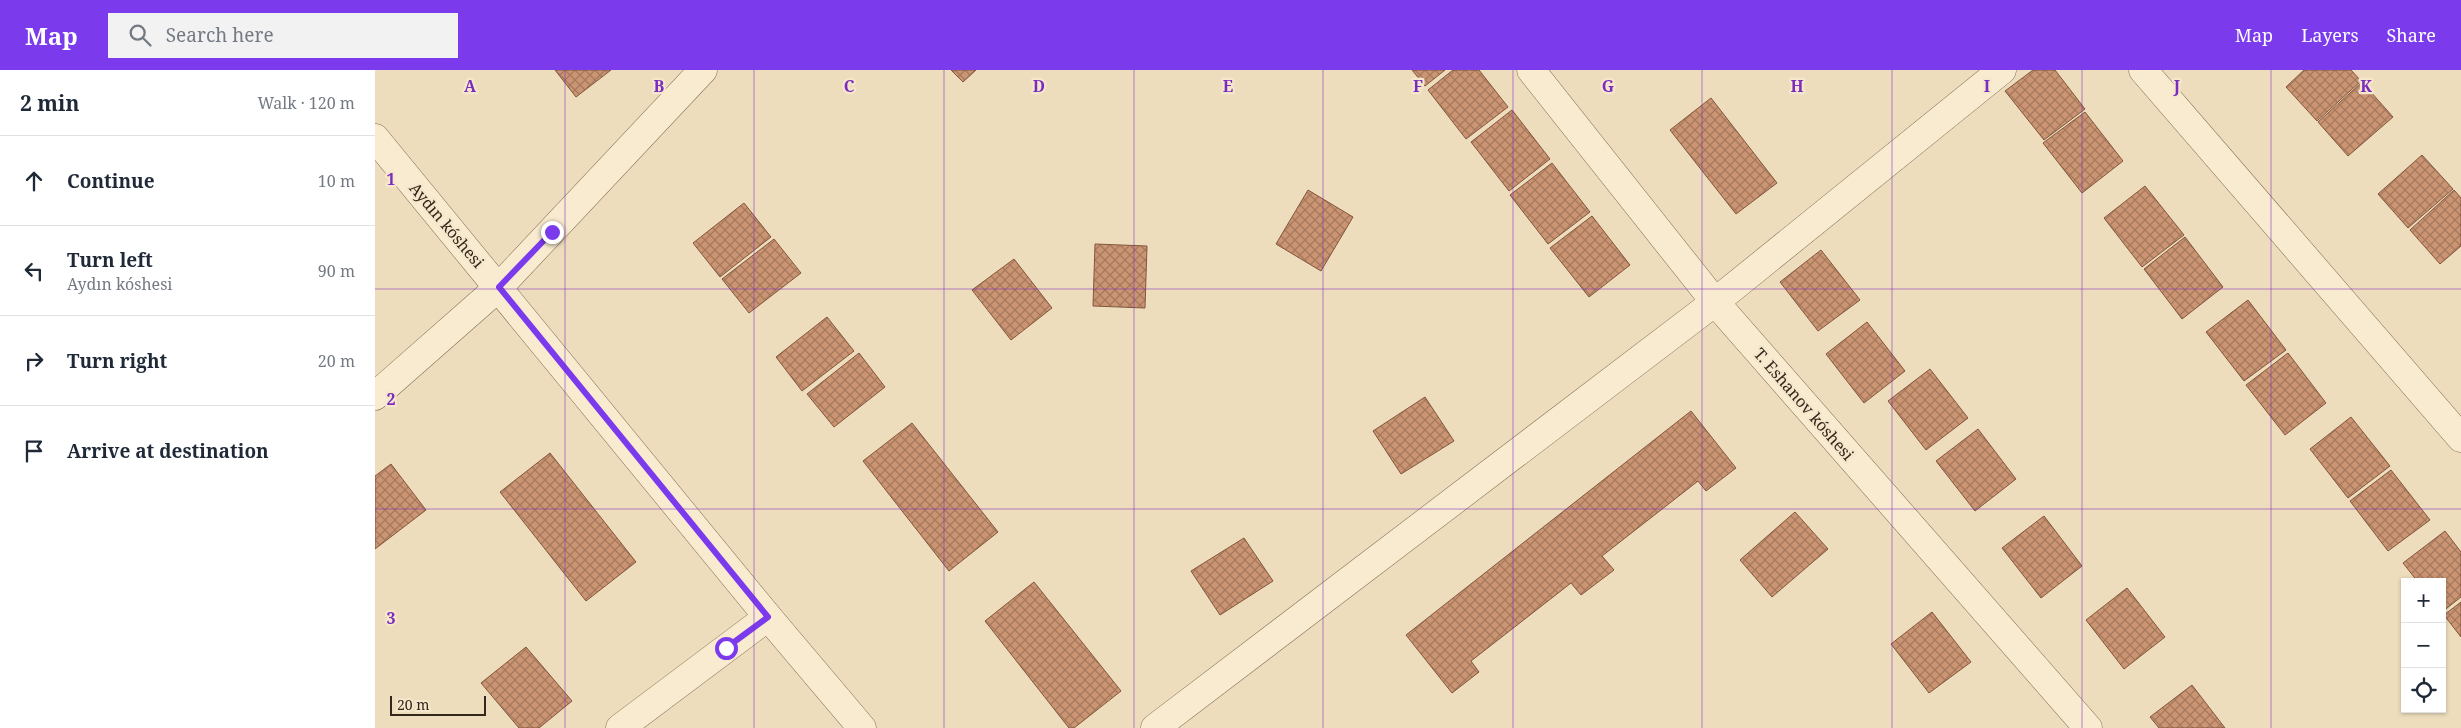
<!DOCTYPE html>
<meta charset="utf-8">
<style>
:root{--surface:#fff;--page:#f2f2f3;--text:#1f2937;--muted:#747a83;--line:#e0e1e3;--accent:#7c3aed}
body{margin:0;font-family:"Noto Serif",serif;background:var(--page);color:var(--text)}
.controls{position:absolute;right:15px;bottom:15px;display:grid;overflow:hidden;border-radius:0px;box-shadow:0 1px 4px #0004}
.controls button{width:45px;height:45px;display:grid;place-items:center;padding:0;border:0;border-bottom:1px solid var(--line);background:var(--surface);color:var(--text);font:25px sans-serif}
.scale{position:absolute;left:15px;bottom:12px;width:96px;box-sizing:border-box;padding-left:5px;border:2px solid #33261b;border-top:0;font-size:14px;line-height:18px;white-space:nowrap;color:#33261b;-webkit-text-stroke:4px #f5e7cb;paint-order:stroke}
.stop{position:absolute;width:15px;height:15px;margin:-11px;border:4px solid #7c3aed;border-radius:50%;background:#fff}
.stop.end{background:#7c3aed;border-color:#fff;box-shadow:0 1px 5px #0008}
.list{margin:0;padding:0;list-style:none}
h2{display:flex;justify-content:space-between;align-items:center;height:65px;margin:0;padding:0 20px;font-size:21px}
h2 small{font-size:16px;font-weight:400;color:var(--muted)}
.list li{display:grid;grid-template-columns:32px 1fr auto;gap:15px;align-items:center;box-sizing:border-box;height:90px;padding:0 20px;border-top:1px solid var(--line)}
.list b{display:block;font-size:19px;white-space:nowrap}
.list p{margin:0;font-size:16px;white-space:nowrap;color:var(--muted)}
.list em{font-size:16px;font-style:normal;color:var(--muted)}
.icon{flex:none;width:28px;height:28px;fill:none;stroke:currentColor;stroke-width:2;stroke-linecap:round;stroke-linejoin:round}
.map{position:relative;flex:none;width:2086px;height:658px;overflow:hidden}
header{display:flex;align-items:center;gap:30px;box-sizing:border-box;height:70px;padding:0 25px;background:var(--accent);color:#fff}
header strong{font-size:24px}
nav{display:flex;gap:28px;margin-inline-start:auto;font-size:18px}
.search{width:350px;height:45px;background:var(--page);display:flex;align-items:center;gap:12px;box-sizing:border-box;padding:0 18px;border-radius:0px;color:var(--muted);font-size:19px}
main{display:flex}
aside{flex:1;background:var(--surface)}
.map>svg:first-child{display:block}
</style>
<header>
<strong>Map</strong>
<div class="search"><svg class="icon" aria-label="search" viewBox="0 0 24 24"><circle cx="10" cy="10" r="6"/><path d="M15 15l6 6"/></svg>Search here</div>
<nav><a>Map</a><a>Layers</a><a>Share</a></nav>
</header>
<main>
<aside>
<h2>2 min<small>Walk · 120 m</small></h2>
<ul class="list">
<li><svg class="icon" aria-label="ahead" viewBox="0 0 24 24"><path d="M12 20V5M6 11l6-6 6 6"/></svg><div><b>Continue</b></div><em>10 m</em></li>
<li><svg class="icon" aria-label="left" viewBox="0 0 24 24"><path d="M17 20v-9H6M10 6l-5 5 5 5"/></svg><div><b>Turn left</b><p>Aydın kóshesi</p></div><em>90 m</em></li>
<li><svg class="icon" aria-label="right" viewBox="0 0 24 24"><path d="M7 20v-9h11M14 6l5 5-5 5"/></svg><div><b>Turn right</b></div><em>20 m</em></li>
<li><svg class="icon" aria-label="arrive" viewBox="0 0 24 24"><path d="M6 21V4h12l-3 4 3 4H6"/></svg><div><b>Arrive at destination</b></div></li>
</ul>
</aside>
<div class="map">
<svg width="2086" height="658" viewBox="0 0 2086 658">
<defs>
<pattern id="building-cross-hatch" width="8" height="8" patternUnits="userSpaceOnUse" patternTransform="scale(1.25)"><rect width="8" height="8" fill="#cb9472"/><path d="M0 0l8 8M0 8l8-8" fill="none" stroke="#a5795d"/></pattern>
</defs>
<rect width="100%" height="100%" fill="#edddbc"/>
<path fill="url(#building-cross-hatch)" stroke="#83563c" d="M180,0H236L201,27Z
M576,0H601L588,12Z
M1037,0H1070L1050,16Z
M1078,0H1104L1133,37L1091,69L1053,20Z
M1658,0H1680L1710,39L1669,70L1630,21Z
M1929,0H1976L1986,11L1942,51L1911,17Z
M1987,12L2018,47L1973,86L1943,52Z
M1336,28L1402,113L1361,144L1295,60Z
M1137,40L1175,89L1134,121L1096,72Z
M1710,42L1748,91L1707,123L1668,73Z
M2047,85L2078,119L2033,158L2003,124Z
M1177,93L1215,142L1173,174L1135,125Z
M1770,116L1809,165L1767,197L1729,148Z
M933,120L978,147L946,201L901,174Z
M2079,120L2086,128V176L2065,194L2035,160Z
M369,133L396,167L345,207L318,173Z
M1217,146L1255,195L1214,227L1175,178Z
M1810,167L1848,217L1807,249L1769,199Z
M399,169L426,203L374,243L347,209Z
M720,174L772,176L770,238L718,236Z
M1446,180L1485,230L1443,261L1405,212Z
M639,189L677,238L636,270L597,220Z
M1873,230L1911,280L1869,311L1831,262Z
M452,247L479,281L427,321L401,287Z
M1492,252L1530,301L1489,333L1451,284Z
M484,283L510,317L459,357L432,324Z
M1913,283L1951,333L1910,365L1871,315Z
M1555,299L1593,348L1551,380L1513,331Z
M1050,327L1079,371L1026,404L998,361Z
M1316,341L1361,398L1331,421L1323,411L1227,486L1239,500L1206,525L1196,513L1096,591L1104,602L1077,623L1031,565Z
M1976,347L2015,396L1973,428L1935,379Z
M537,353L623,462L574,501L488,391Z
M1603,359L1641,409L1600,441L1561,391Z
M175,383L261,492L211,531L125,422Z
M16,394L51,440L0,479V406Z
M2016,400L2055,450L2013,481L1975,431Z
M1420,442L1453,479L1397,527L1365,490Z
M1669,446L1707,496L1666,528L1627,478Z
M2070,461L2086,482V527L2067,542V512H2043L2028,493Z
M869,468L898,511L845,545L816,501Z
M659,512L746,621L699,658H694L610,551Z
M1752,518L1790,567L1749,599L1711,550Z
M2086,532V567L2069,545Z
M1557,542L1596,592L1554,623L1516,574Z
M151,577L197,631L164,658H144L106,613Z
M1817,615L1850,658H1784L1775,647Z"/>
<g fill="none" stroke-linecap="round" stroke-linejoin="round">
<g stroke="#846d56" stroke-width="29">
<path id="minor" d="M1156,0L1340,232L1713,658
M1768,0L2086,368
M0,326L124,217L328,0
M245,658L393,547
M780,658L1340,232L1627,0"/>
</g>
<g stroke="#846d56" stroke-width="29">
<path id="tertiary" d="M0,68L393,547L487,658"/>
</g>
<use href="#minor" stroke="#f8ebcf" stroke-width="28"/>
<use href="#tertiary" stroke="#f8ebcf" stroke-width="28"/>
</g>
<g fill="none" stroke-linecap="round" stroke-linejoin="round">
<path stroke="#7c3aed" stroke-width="6" d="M177,162L124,217L393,547L351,578"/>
</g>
<path fill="none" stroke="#7b2cbf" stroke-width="1" stroke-opacity="0.55" d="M190,0V658M379,0V658M569,0V658M759,0V658M948,0V658M1138,0V658M1327,0V658M1517,0V658M1707,0V658M1896,0V658M0,219H2086M0,439H2086"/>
<g text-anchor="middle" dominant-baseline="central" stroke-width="4.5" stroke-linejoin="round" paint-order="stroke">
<g font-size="16" fill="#33261b" stroke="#f5e7cb">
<text transform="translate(72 155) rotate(50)">Aydın kóshesi</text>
<text transform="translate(1429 334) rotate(49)">T. Eshanov kóshesi</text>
</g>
</g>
<g font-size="16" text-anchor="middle" font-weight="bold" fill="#7b2cbf" stroke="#f5e7cb" stroke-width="4.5" stroke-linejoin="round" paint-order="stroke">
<text x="95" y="22">A</text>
<text x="284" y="22">B</text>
<text x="474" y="22">C</text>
<text x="664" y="22">D</text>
<text x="853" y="22">E</text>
<text x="1043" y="22">F</text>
<text x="1233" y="22">G</text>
<text x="1422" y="22">H</text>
<text x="1612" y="22">I</text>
<text x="1802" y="22">J</text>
<text x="1991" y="22">K</text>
<text x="16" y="115">1</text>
<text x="16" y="335">2</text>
<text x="16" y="554">3</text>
</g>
</svg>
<div class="controls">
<button>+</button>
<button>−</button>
<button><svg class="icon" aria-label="locate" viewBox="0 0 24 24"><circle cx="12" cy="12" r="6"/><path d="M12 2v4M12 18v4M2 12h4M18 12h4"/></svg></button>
</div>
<div class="scale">20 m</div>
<div class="stop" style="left:351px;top:578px"></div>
<div class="stop end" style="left:177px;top:162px"></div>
</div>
</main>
